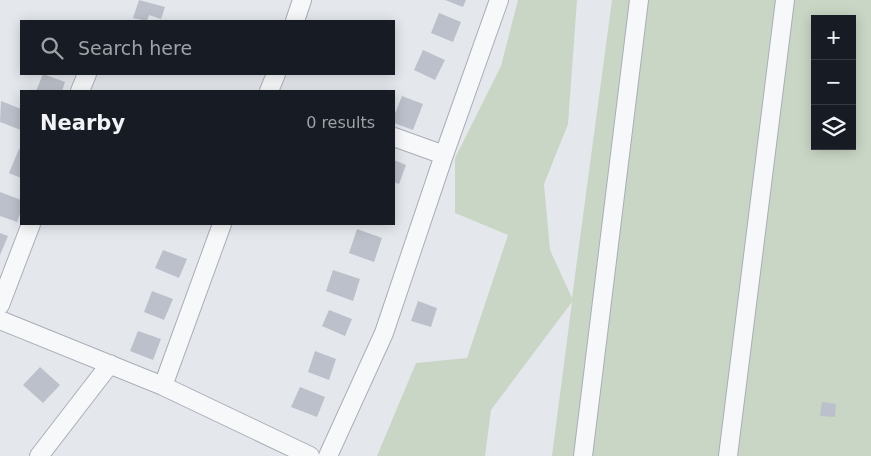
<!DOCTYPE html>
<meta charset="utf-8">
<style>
:root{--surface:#171b24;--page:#20242c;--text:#f1f3f6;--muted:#9ea1a6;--line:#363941}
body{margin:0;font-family:"DejaVu Sans",sans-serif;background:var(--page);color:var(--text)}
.controls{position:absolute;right:15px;top:15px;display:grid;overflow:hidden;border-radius:0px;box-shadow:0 2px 12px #0003}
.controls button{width:45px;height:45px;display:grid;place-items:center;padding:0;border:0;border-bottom:1px solid var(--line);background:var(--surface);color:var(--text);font:25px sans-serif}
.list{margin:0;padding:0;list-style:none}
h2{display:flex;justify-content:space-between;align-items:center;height:65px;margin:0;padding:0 20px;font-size:21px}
h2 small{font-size:16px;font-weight:400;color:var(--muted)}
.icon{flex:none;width:28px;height:28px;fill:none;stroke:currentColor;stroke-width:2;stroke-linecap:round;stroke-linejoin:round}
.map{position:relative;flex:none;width:871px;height:456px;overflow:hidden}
.search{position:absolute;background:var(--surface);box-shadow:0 2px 12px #0003;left:20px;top:20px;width:375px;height:55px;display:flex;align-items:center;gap:12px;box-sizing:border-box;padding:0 18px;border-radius:0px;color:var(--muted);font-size:19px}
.panel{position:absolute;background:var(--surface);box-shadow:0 2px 12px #0003;left:20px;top:90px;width:375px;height:135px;border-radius:0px}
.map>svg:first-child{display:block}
</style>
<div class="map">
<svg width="871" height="456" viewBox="0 0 871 456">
<rect width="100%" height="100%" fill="#e4e7ec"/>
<path fill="#c9d6c5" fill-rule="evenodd" d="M518,0H577L568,124L544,184L550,250L572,298L612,0H871V456H552L572,302L491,410L485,456H377L416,363L467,358L508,235L455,213V158L501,66ZM815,19H852V146H815Z"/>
<path fill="#bbc0ca" d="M139,0L165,7L161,19L149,15L147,21L133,18Z
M445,0H466L463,7Z
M439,13L461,22L453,42L431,33Z
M423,50L445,60L435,80L414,70Z
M43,74L65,82L62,91H36Z
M402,96L423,104L413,130L394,123V116Z
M1,101L21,109V130L0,122Z
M19,149L21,150V178L9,173Z
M394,160L406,165L399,184L394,182Z
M0,192L21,200V211L17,222L0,216Z
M357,229L382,238L374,262L349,253Z
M0,233L8,236L0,255Z
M163,250L187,259L179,278L155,268Z
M333,270L360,279L353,301L326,291Z
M152,291L173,299L164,320L144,312Z
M418,301L437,308L431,327L411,321Z
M329,310L352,319L345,336L322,326Z
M138,331L161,339L153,360L130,351Z
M315,351L336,359L329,380L308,372Z
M40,367L60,385L43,403L23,385Z
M300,387L325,397L317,417L291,407Z
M822,402L836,404L835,417L820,416Z"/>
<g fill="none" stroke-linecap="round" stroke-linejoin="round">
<g stroke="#a9aeb7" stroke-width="20">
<path id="minor" d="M295,21L302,0
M80,91L87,74
M269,91L276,74
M394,137L444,155
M0,305L31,224
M0,320L163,386L310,456
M163,386L222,224
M39,456L110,364
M328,456L384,333L444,155L499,0
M583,456L639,0
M728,456L785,0"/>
</g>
<use href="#minor" stroke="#f7f8fa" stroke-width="18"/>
</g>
</svg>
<div class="controls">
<button>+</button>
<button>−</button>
<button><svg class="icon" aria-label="layers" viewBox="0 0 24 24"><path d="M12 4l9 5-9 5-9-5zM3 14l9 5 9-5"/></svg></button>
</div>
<div class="search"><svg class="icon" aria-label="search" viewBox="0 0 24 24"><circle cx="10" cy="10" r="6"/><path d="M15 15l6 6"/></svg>Search here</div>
<section class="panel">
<h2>Nearby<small>0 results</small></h2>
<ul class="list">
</ul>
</section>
</div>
